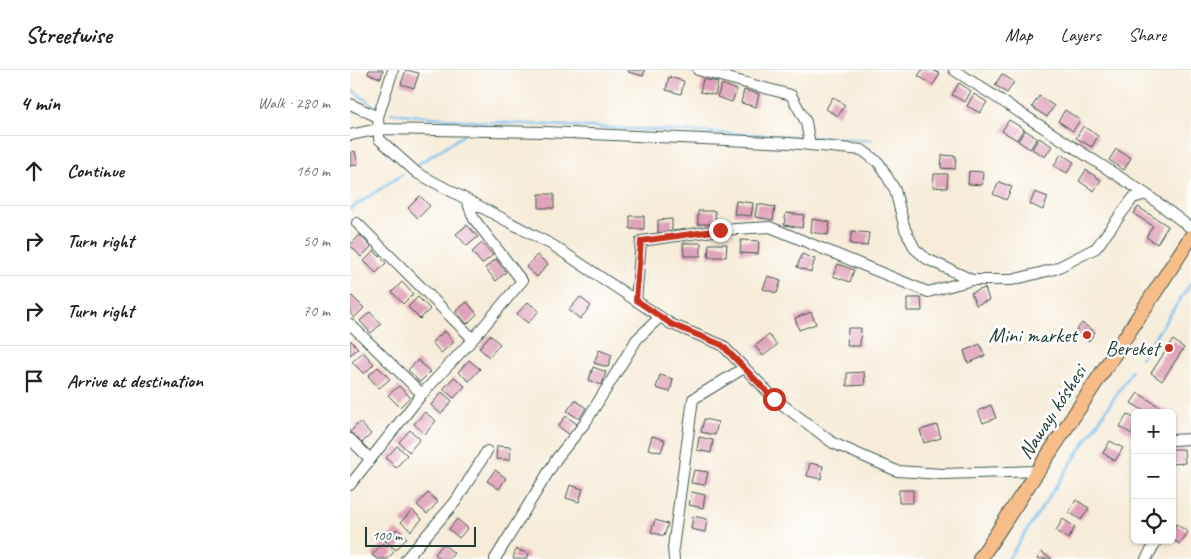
<!DOCTYPE html>
<meta charset="utf-8">
<style>
:root{--surface:#fff;--page:#f2f2f2;--text:#222;--muted:#767676;--line:#e0e0e0}
body{margin:0;font-family:Caveat,sans-serif;background:var(--page);color:var(--text)}
.controls{position:absolute;right:15px;bottom:15px;display:grid;overflow:hidden;border-radius:8px;box-shadow:0 1px 4px #0004}
.controls button{width:45px;height:45px;display:grid;place-items:center;padding:0;border:0;border-bottom:1px solid var(--line);background:var(--surface);color:var(--text);font:25px sans-serif}
.scale{position:absolute;left:15px;bottom:12px;width:111px;box-sizing:border-box;padding-left:5px;border:2px solid #1f3d34;border-top:0;font-size:14px;line-height:18px;white-space:nowrap;color:#1f3d34;-webkit-text-stroke:4px #fff;paint-order:stroke}
.stop{position:absolute;width:15px;height:15px;margin:-11px;border:4px solid #c8321e;border-radius:50%;background:#fff}
.stop.end{background:#c8321e;border-color:#fff;box-shadow:0 1px 5px #0008}
.list{margin:0;padding:0;list-style:none}
h2{display:flex;justify-content:space-between;align-items:center;height:65px;margin:0;padding:0 20px;font-size:21px}
h2 small{font-size:16px;font-weight:400;color:var(--muted)}
.list li{display:grid;grid-template-columns:32px 1fr auto;gap:15px;align-items:center;box-sizing:border-box;height:70px;padding:0 20px;border-top:1px solid var(--line)}
.list b{display:block;font-size:19px;white-space:nowrap}
.list em{font-size:16px;font-style:normal;color:var(--muted)}
.icon{flex:none;width:28px;height:28px;fill:none;stroke:currentColor;stroke-width:2;stroke-linecap:round;stroke-linejoin:round}
.map{position:relative;flex:none;width:841px;height:489px;overflow:hidden}
header{display:flex;align-items:center;gap:30px;box-sizing:border-box;height:70px;padding:0 25px;background:var(--surface);border-bottom:1px solid var(--line)}
header strong{font-size:24px}
nav{display:flex;gap:28px;margin-inline-start:auto;font-size:18px}
main{display:flex}
aside{flex:1;background:var(--surface)}
.map>svg:first-child{display:block}
</style>
<header>
<strong>Streetwise</strong>
<nav><a>Map</a><a>Layers</a><a>Share</a></nav>
</header>
<main>
<aside>
<h2>4 min<small>Walk · 280 m</small></h2>
<ul class="list">
<li><svg class="icon" aria-label="ahead" viewBox="0 0 24 24"><path d="M12 20V5M6 11l6-6 6 6"/></svg><div><b>Continue</b></div><em>160 m</em></li>
<li><svg class="icon" aria-label="right" viewBox="0 0 24 24"><path d="M7 20v-9h11M14 6l5 5-5 5"/></svg><div><b>Turn right</b></div><em>50 m</em></li>
<li><svg class="icon" aria-label="right" viewBox="0 0 24 24"><path d="M7 20v-9h11M14 6l5 5-5 5"/></svg><div><b>Turn right</b></div><em>70 m</em></li>
<li><svg class="icon" aria-label="arrive" viewBox="0 0 24 24"><path d="M6 21V4h12l-3 4 3 4H6"/></svg><div><b>Arrive at destination</b></div></li>
</ul>
</aside>
<div class="map">
<svg width="841" height="489" viewBox="0 0 841 489">
<rect width="100%" height="100%" fill="#fff"/>
<filter id="ink" filterUnits="userSpaceOnUse"><feTurbulence type="fractalNoise" baseFrequency=".02" numOctaves="2"/><feDisplacementMap in="SourceGraphic" scale="10" xChannelSelector="R" yChannelSelector="G"/><feConvolveMatrix kernelMatrix="1 2 1 2 8 2 1 2 1" color-interpolation-filters="sRGB"/></filter>
<filter id="wash" filterUnits="userSpaceOnUse"><feTurbulence type="fractalNoise" baseFrequency=".0096" numOctaves="4" result="noise"/><feDisplacementMap in="SourceGraphic" scale="20" xChannelSelector="R" yChannelSelector="G"/><feGaussianBlur stdDeviation="1.12" result="paint"/><feColorMatrix in="noise" values="0 0 0 0 0 0 0 0 0 0 0 0 0 0 0 0 0 1.4 0 .05"/><feComposite in="paint" operator="in"/></filter>
<g filter="url(#wash)">
<rect width="100%" height="100%" fill="#f6ecd9"/>
<g fill="none" stroke-linecap="round" stroke-linejoin="round">
<path stroke="#73bceb" stroke-width="2.5" d="M0,18L25,37
M41,43L134,52L457,67
M462,67L521,70
M65,96L114,65
M0,139L53,104
M791,288L841,213
M658,489L782,301"/>
</g>
<g id="blocks">
<path fill="#dfa2ba" d="M19,0H33L31,8L18,4Z
M56,0L69,3L64,18L51,14Z
M279,0H295L293,6L278,2Z
M572,0H583L590,4L583,15L568,6Z
M652,4L664,12L657,23L645,15Z
M319,7L334,11L331,24L316,20Z
M353,9L368,12L365,25L350,22Z
M609,13L621,21L615,32L602,25Z
M372,14L387,20L382,32L367,27Z
M394,20L409,24L406,37L391,33Z
M624,24L637,32L630,43L617,36Z
M689,26L704,36L697,47L682,37Z
M483,27L495,35L488,46L476,39Z
M715,40L730,50L723,61L708,51Z
M659,50L674,59L667,70L652,61Z
M733,56L748,66L742,77L726,68Z
M675,60L687,68L680,79L668,71Z
M689,68L702,76L695,87L682,79Z
M766,79L781,88L774,100L759,90Z
M5,81L8,94L0,96V83Z
M711,84L724,92L717,103L704,96Z
M592,85L606,86L605,99L591,98Z
M736,100L751,110L744,121L729,111Z
M619,101L633,102L632,115L618,114Z
M584,104H598L597,118L583,117Z
M649,112L662,117L656,130L643,124Z
M685,122L698,127L693,140L680,134Z
M189,124H204V138H189Z
M70,126L80,136L68,148L58,138Z
M386,131L403,133L401,146L384,144Z
M407,134L425,137L423,150L405,147Z
M788,137L818,156L807,174L796,167L803,156L784,144Z
M348,141H365L366,154H348Z
M436,143L454,145L452,158L434,155Z
M280,146H294V159H280Z
M322,149V163H308V150Z
M462,149L480,152L478,165L461,162Z
M117,155L128,167L117,176L106,164Z
M502,161L519,163L517,176L500,174Z
M10,165L21,177L11,187L0,175Z
M391,170L409,171L408,184L390,183Z
M132,173L143,185L132,194L122,182Z
M333,173H351V186H334Z
M359,174H377L376,187H358Z
M24,181L36,193L26,203L14,191Z
M452,184L465,189L461,202L447,197Z
M187,185L198,194L187,207L176,197Z
M146,189L156,202L146,211L135,198Z
M488,194L504,200L500,212L483,206Z
M418,206L431,211L427,223L413,219Z
M52,212L63,224L53,234L42,222Z
M635,218L639,230L626,235L621,223Z
M2,226L14,238L4,248L0,243V228Z
M68,227L80,239L70,249L58,237Z
M230,227L241,236L230,249L219,240Z
M557,228H571L572,241H557Z
M117,232L127,244L117,254L106,241Z
M178,232L189,241L178,253L167,244Z
M20,242L31,254L21,263L10,251Z
M461,242L466,254L449,260L445,248Z
M732,253L745,262L739,271L725,262Z
M498,258H511L510,276H497Z
M95,261L104,272L91,283L82,272Z
M140,265L150,274L139,287L129,278Z
M419,265L427,275L413,286L405,276Z
M0,270L8,278L0,285Z
M823,270L834,278L812,311L801,303Z
M630,274L635,286L618,293L614,281Z
M249,280L262,285L258,297L244,293Z
M13,282L24,294L14,304L2,292Z
M68,290L80,302L70,312L58,300Z
M119,290L130,299L119,311L108,302Z
M28,297L40,309L29,318L18,306Z
M243,297L256,302L252,315L239,310Z
M514,302L515,315L497,316V303Z
M310,305L323,309L320,322L306,318Z
M104,307L115,316L104,328L93,319Z
M49,316L60,327L50,337L38,325Z
M92,322L102,331L91,344L81,335Z
M788,323L818,342L817,343H797L781,333Z
M225,330L236,338L229,349L217,341Z
M641,335L646,348L633,353L628,341Z
M75,342L86,351L75,364L64,354Z
M777,344L785,349V360L782,364L770,357Z
M216,346L227,354L220,365L208,356Z
M354,349L368,352L365,365L351,362Z
M10,352L21,364L11,374L0,362Z
M587,355L591,368L574,373L570,360Z
M60,360L70,369L59,382L49,372Z
M302,366L315,370L311,382L298,379Z
M349,367L363,370L361,383L347,380Z
M760,371L773,378L765,391L753,383Z
M47,376L57,385L46,398L36,388Z
M147,376L161,377L160,390L146,389Z
M822,379H834L835,393L822,394Z
M460,393L473,396L471,409L457,406Z
M145,400L156,408L149,419L137,411Z
M344,400L358,402L355,415L341,413Z
M220,415L233,419L229,432L216,428Z
M549,420H563V433H549Z
M342,422L355,425L353,438L339,435Z
M78,423L88,432L77,444L67,435Z
M726,430L739,438L731,450L719,442Z
M62,440L72,449L61,461L51,452Z
M343,446L357,449L355,462L341,459Z
M107,449L118,458L109,468L99,459Z
M713,449L725,457L718,469L706,461Z
M305,450L318,454L314,466L301,462Z
M826,454L838,462L830,474L822,469V460Z
M46,459L57,468L46,480L35,471Z
M33,473L44,482L37,489H27L22,485Z
M93,474L104,483L99,489H91L85,484Z
M166,479L179,484L177,489H163Z
M691,482L702,489H687Z"/>
</g>
</g>
<g filter="url(#ink)">
<use href="#blocks" fill-opacity="0" stroke="#3f574d" stroke-width="1"/>
<g fill="none" stroke-linecap="round" stroke-linejoin="round">
<g stroke="#3f574d" stroke-width="12">
<path id="minor" d="M43,0L28,47L29,69L67,103L204,176L321,254L372,275L425,329L483,373L547,401L592,404L688,401
M348,0L441,25L456,52L460,75
M604,0L796,124L841,158
M0,34L28,47
M0,65L29,59L195,62L440,73L512,80L529,93L545,120L555,159L565,179L577,189L622,210
M7,153L123,269
M286,231L291,171L370,160L420,157L578,222L622,210H662L705,199L746,178L783,128L796,124
M0,254L72,324
M0,369L20,389
M822,370L841,369
M0,415L72,324L123,269L172,211L124,149L116,129
M56,489L106,431L137,381
M145,489L207,388L235,353L287,269L310,247
M324,489L323,478L343,329L394,298
M796,489L807,470"/>
</g>
<g stroke="#3f574d" stroke-width="16">
<path id="major" d="M630,489L841,167"/>
</g>
<use href="#minor" stroke="#fff" stroke-width="10"/>
<use href="#major" stroke="#f7bd88" stroke-width="14"/>
</g>
</g>
<g fill="none" stroke-linecap="round" stroke-linejoin="round" filter="url(#ink)">
<path stroke="#c8321e" stroke-width="6" d="M370,160L291,171L286,230L321,254L372,275L424,329"/>
</g>
<g fill="#c8321e" stroke="#fff" stroke-width="2">
<circle cx="737" cy="265" r="5"/>
<circle cx="819" cy="278" r="5"/>
</g>
<g text-anchor="middle" dominant-baseline="central" stroke-width="5" stroke-linejoin="round" paint-order="stroke">
<g font-size="21" fill="#1f3d34" stroke="#fff" text-anchor="end">
<text x="727" y="265">Mini market</text>
<text x="809" y="278">Bereket</text>
</g>
<g font-size="21" fill="#1f3d34" stroke="#fff">
<text transform="translate(702 342) rotate(-57)">Nawayı kóshesi</text>
</g>
</g>
</svg>
<div class="controls">
<button>+</button>
<button>−</button>
<button><svg class="icon" aria-label="locate" viewBox="0 0 24 24"><circle cx="12" cy="12" r="6"/><path d="M12 2v4M12 18v4M2 12h4M18 12h4"/></svg></button>
</div>
<div class="scale">100 m</div>
<div class="stop" style="left:424px;top:329px"></div>
<div class="stop end" style="left:370px;top:160px"></div>
</div>
</main>
